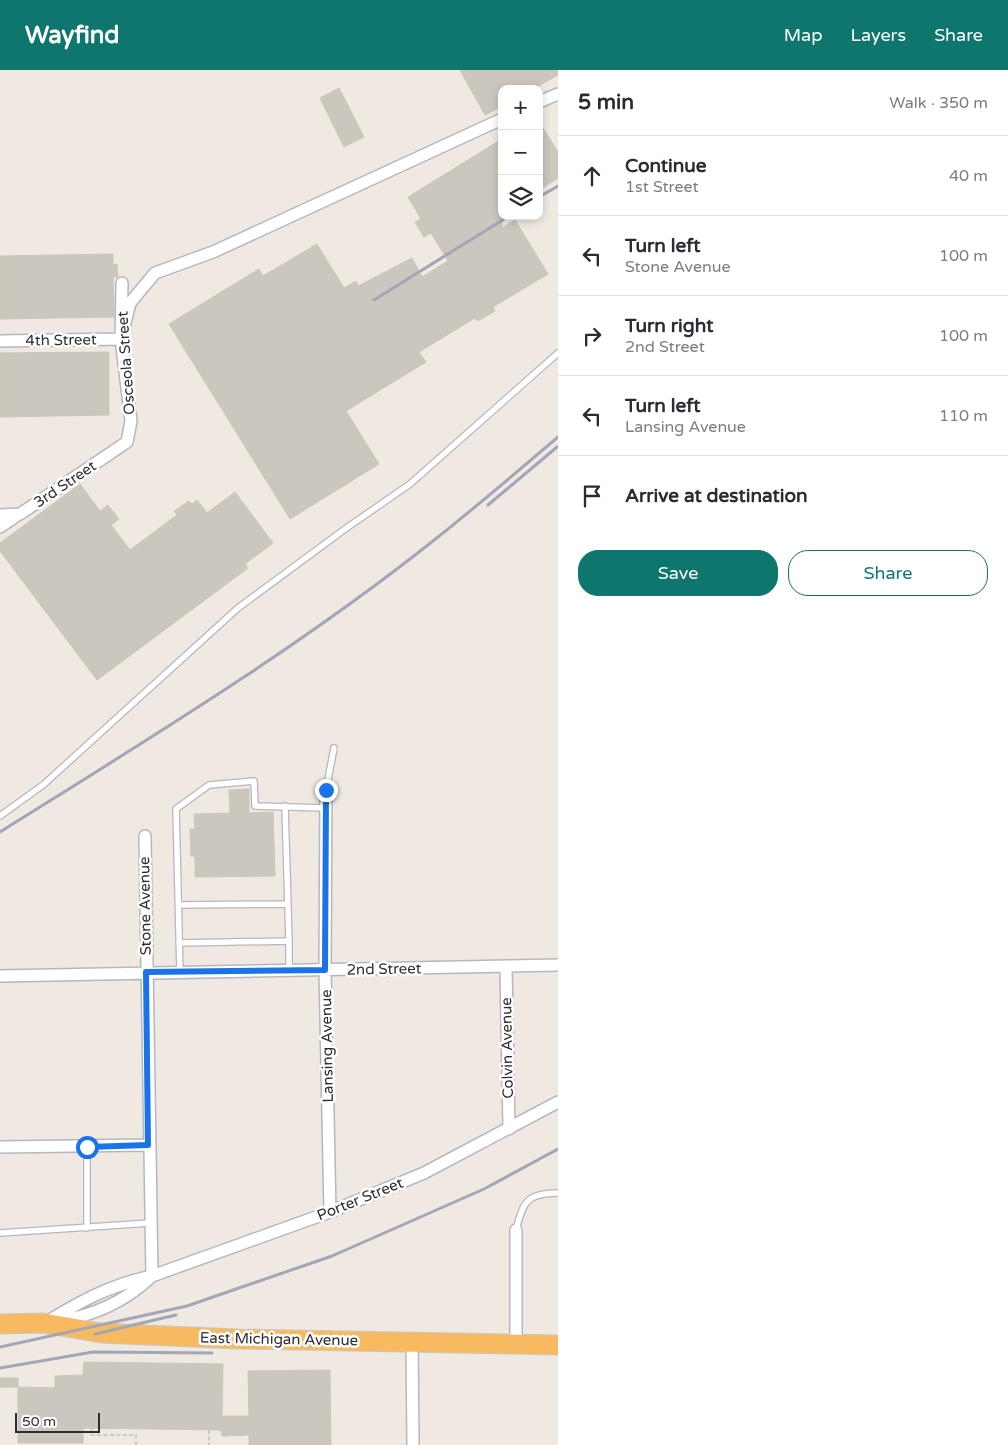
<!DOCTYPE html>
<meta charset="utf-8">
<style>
:root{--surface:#fff;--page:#f7f7f7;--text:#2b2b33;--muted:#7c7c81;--line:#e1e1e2;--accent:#0f766e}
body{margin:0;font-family:"Varela Round",sans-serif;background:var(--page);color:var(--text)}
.controls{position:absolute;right:15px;top:15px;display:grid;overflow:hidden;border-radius:10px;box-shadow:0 2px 8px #0003}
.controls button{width:45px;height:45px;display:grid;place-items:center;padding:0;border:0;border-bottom:1px solid var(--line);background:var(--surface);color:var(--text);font:25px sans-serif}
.scale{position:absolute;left:15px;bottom:12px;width:85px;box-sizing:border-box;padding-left:5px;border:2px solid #2e2e2e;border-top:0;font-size:14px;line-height:18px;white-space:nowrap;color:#2e2e2e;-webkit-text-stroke:4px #fff;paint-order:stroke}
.stop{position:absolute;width:15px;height:15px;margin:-11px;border:4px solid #1a73e8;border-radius:50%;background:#fff}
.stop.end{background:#1a73e8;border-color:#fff;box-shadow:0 1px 5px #0008}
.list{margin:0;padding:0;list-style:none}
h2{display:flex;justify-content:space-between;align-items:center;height:65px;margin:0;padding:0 20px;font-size:21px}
h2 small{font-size:16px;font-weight:400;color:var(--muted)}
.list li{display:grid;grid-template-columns:32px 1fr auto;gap:15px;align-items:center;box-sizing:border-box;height:80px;padding:0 20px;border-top:1px solid var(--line)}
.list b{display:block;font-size:19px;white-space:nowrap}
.list p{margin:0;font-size:16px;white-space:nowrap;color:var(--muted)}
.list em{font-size:16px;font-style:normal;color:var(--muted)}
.actions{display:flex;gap:10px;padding:15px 20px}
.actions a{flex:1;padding:11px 0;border:1px solid var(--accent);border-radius:20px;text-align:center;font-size:18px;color:var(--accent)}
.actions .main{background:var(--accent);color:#fff}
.icon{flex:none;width:28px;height:28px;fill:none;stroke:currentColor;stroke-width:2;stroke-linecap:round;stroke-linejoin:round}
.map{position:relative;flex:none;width:558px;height:1375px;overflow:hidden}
header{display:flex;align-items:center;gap:30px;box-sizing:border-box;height:70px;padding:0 25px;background:var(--accent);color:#fff}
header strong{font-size:24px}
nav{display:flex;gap:28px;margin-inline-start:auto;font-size:18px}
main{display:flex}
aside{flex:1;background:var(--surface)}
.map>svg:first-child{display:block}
</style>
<header>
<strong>Wayfind</strong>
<nav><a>Map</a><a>Layers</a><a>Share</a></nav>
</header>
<main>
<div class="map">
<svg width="558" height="1375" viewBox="0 0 558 1375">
<rect width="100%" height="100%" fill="#efe9e1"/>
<path fill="#cbc7bf" stroke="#cbc5ba" d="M460,0H558V5L533,19H502V36L485,45Z
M339,18L364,67L344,77L320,28Z
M539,52L558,82V108L539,120Z
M502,69V158L515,150L548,204L493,237L495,241L478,251L475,248L419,282L426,292L346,341L379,394L290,449L169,254L259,199L263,206L317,174L344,218L356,211L358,216L412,188L422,207L448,191L431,163L424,167L415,152L421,149L408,127Z
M113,184V195L117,194L118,207H113L114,247L0,249V186Z
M109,282V345L0,347V283Z
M80,414L100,441L108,435L119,449L111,455L130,480L177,445L174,441L189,431L192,434L197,430L207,443L235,422L273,473L245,494L248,498L97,610L0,481V473Z
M249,719V743L273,742L275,806L195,807V786H191L190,759H195L194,744L230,743L229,720Z
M84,1292L223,1294L222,1346H249L248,1301L330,1300L331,1375H249V1365L222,1366L221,1360L83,1358V1373H18V1317L55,1318V1306L83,1305Z
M0,1308H18V1317H0Z"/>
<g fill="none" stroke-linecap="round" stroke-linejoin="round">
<g stroke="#b4b7c1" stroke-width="8">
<path id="service" d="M326,720L334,678
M0,746L43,715L238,538L345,459L410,414L558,283
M179,835L287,834
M289,871V901
M179,873L289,871L285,736
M180,903L176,739L209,715L254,711L255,736L326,738
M87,1077V1158
M516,1160C523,1132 527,1123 558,1123
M0,1163L150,1153"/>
</g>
<g stroke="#b4b7c1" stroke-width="14">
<path id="minor" d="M539,32L558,24
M0,271L121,269L130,233L155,203L213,182L502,49
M0,445L20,444L127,372L131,351L121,269L122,213
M0,457L19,444
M326,720L325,900L330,1142
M145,766L152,1206
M506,896L509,1059
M0,906L558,895
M0,1077L148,1075
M59,1251C95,1245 124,1232 151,1207
M45,1253C81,1231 110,1215 152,1206L330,1142L424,1103L558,1032
M412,1271L413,1375
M516,1273V1160"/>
</g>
<g stroke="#c9c9c9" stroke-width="21">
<path id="trunk" d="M0,1254L44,1253L101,1263L238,1269L558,1275"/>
</g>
<path stroke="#c9c9c9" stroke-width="2" stroke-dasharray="4 2.5" stroke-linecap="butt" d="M92,1358L91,1365H136V1375
M209,1360V1375"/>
<use href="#service" stroke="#fff" stroke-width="5.5"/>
<use href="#minor" stroke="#fff" stroke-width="11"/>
<use href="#trunk" stroke="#f8ba60" stroke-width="19"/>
<path stroke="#a3a6b8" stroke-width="3" d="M539,127L558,116
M374,230L509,146
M488,435L557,377
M0,762C147,670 297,579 433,471C476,437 517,402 558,367
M95,1264L176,1245
M0,1277L187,1236L332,1186L484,1119L558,1079
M0,1298L93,1282L212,1283"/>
</g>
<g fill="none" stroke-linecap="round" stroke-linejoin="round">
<path stroke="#1a73e8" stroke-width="6" d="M87,1077L148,1075L146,902L325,900L326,720"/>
</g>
<g text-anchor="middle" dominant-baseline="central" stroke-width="5" stroke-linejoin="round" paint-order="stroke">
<g font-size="15" fill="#2e2e2e" stroke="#fff">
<text transform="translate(61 270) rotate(-1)">4th Street</text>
<text transform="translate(126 293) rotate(-94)">Osceola Street</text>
<text transform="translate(65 414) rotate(-34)">3rd Street</text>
<text transform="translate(145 836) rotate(-91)">Stone Avenue</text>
<text transform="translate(384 899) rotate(-1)">2nd Street</text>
<text transform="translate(327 976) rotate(-91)">Lansing Avenue</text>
<text transform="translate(507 978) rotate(-91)">Colvin Avenue</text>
<text transform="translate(360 1129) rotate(-22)">Porter Street</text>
<text transform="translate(279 1269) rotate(1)">East Michigan Avenue</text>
</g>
</g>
</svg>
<div class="controls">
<button>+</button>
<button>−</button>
<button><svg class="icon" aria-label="layers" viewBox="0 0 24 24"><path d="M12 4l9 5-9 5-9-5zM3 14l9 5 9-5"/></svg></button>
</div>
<div class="scale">50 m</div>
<div class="stop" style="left:87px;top:1077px"></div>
<div class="stop end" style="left:326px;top:720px"></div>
</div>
<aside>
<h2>5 min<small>Walk · 350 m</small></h2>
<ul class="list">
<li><svg class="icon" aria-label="ahead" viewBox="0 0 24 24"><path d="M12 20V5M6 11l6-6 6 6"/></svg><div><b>Continue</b><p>1st Street</p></div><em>40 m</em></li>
<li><svg class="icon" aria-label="left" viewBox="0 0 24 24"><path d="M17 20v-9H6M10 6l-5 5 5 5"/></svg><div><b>Turn left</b><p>Stone Avenue</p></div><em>100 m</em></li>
<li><svg class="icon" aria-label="right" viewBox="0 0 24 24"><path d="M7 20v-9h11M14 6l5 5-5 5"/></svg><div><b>Turn right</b><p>2nd Street</p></div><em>100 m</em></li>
<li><svg class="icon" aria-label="left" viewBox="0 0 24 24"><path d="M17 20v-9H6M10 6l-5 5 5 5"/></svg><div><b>Turn left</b><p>Lansing Avenue</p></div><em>110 m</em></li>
<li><svg class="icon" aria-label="arrive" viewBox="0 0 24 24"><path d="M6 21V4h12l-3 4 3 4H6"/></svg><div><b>Arrive at destination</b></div></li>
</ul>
<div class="actions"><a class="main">Save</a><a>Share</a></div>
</aside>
</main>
